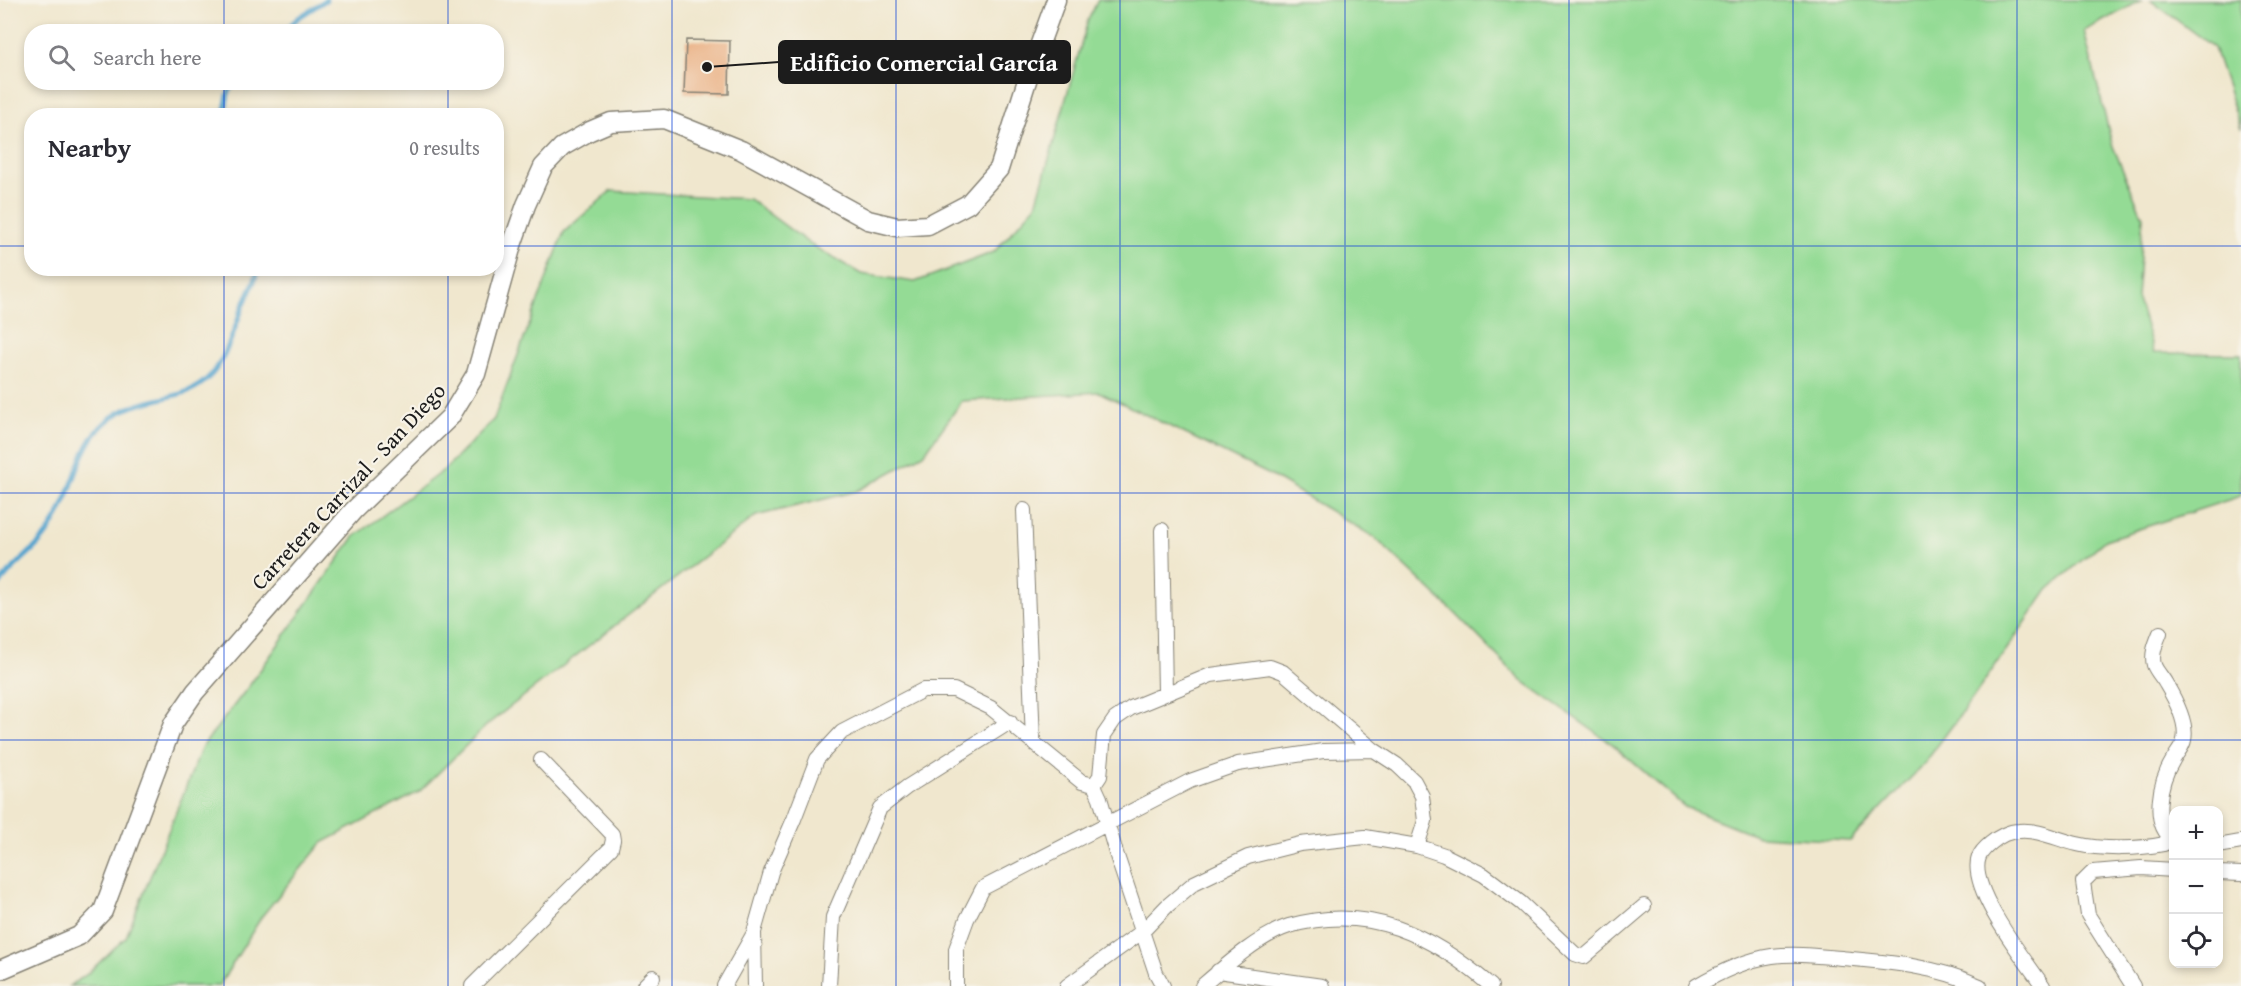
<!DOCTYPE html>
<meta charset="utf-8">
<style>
:root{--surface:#fff;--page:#f7f7f7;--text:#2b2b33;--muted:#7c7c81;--line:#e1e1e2}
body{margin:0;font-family:"Gentium Book Plus",serif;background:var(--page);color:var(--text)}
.controls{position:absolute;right:18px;bottom:18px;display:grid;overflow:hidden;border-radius:12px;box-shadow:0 3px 9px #0003}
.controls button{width:54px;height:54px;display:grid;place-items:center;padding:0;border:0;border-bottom:2px solid var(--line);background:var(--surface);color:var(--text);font:30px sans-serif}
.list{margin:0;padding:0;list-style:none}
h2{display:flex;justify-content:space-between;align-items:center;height:78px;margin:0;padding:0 24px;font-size:26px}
h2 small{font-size:20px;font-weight:400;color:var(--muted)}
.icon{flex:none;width:33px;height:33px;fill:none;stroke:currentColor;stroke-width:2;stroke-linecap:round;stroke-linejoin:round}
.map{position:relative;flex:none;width:2241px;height:986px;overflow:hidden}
.search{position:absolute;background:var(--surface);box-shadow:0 3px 9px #0003;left:24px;top:24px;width:480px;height:66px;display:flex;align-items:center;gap:15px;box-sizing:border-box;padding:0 21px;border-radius:24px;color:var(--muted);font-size:22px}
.panel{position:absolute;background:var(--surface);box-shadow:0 3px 9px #0003;left:24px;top:108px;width:480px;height:168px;border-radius:24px}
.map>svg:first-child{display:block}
</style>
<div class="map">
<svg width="2241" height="986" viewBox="0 0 2241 986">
<rect width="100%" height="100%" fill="#f7f3e8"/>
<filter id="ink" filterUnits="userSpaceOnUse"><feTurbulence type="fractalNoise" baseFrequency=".0167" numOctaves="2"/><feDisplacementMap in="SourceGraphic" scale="12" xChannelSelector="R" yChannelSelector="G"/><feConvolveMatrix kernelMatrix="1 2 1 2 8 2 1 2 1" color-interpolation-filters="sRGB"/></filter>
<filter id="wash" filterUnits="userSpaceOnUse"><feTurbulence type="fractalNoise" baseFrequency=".008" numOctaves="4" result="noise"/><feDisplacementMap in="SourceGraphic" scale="24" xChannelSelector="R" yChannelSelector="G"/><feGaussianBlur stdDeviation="1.35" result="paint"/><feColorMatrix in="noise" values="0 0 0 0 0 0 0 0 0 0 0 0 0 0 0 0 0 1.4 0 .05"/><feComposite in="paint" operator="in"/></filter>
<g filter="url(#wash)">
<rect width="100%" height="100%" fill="#f0e7ce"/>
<path fill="#94db95" stroke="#587c58" stroke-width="1.5" d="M1098,0H2142L2084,31L2112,144L2143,217L2137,297L2154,353L2241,354V496L2105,540L2048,590L1972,699L1924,764L1850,841L1758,836L1685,807L1612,744L1521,680L1453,611L1374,537L1270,475L1099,392L962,401L924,454L857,491L756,516L488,724L419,792L322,843L262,916L219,986H69L86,975L126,937L202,747L249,686L354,537L445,469L494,419L564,232L611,191L749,199L810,244L861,274L915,282L994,252L1036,205L1088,20Z
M2150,0H2241V129L2214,48Z"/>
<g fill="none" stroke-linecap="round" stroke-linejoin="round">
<path stroke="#54a4ce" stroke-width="5" d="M283,32L298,18L326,0
M224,116L228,94L234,82
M0,584C11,567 28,556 41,541C48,534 54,523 59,514C74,486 79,452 100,428C123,402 153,403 183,393C222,381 230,340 243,306C248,294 256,282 258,268"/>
</g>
<g id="blocks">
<path fill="#ebb489" d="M686,40L730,41L729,94L684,93Z"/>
</g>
</g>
<g filter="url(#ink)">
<use href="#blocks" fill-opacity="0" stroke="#868275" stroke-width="1.5"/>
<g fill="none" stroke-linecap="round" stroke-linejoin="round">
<g stroke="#868275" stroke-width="16">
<path id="minor" d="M1024,510L1033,742
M1162,530L1165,692
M2160,633C2156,643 2151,654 2154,665C2156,671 2163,678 2166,684C2175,699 2188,723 2184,740C2183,747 2176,754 2173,760C2160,781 2150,824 2174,840
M1094,785L1100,776L1104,735L1115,719L1131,708L1211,675L1270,667L1283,672L1374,750
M2218,846L2241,842
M2218,873L2241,874
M1218,971L1322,986
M472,986L611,848L613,840L612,834L541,760
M644,986L653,977
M724,986L754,933
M755,986L754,932L771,872L794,819L817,759L842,732L923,690H954L991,708L1082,782L1094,785L1100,798L1116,853L1156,973L1163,986
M829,986L833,917L880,808L907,787L1010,722
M956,986V949L967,919L983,888L1190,781L1238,764L1323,751L1374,750L1397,765L1414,781L1422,796L1425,821L1417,846
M1067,986L1143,931L1167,906L1194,883L1248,857L1300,844L1365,837L1417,846L1444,855L1484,875L1521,903L1575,954L1584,957L1644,906
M1202,986C1225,966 1260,935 1289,926C1369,903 1432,935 1491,986
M1696,986C1720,972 1745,960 1772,956C1795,953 1818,956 1841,958C1888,962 1937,966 1980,986
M2043,986C2026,961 1967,888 1979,857C1981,852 1986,847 1991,843C1998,837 2009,831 2019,831C2038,829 2059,840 2077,844C2101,850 2140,849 2164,844L2169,837
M2133,986L2088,915L2083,882L2093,872L2141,868L2174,870"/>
</g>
<g stroke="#868275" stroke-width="21">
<path id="tertiary" d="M0,970L79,936L103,911L173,724L195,692L353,511L450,417L476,374L512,245L526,205L543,167L562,147L590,131L611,122L664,119L741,150L868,220L897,227L928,225L968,204L999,169L1030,71L1056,0"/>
</g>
<use href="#minor" stroke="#fff" stroke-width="14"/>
<use href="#tertiary" stroke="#fff" stroke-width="18"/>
</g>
</g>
<path fill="none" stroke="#1d4ed8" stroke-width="1.5" stroke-opacity="0.55" d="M224,0V32M448,0V32M672,0V986M896,0V986M1120,0V986M1345,0V986M1569,0V986M1793,0V986M2017,0V986M224,82V116M448,82V116M0,246H32M496,246H2241M224,268V986M448,268V986M0,493H2241M0,740H2241"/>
<g text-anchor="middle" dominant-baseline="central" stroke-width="4.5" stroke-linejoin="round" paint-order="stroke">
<g font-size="22" fill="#1c1c1c" stroke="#f7f3e8">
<text transform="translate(348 486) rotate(-47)">Carretera Carrizal - San Diego</text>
</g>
</g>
<path fill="none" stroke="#1c1c1c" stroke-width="2" d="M707 67L779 62"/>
<circle fill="#1c1c1c" stroke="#f7f3e8" stroke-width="2" cx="707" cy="67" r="6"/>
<rect fill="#1c1c1c" stroke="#1c1c1c" stroke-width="2" x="779" y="41" width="291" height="42" rx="6"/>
<g font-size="24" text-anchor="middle" font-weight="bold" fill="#fff">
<text x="924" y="71">Edificio Comercial García</text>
</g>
</svg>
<div class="controls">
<button>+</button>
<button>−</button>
<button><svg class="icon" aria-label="locate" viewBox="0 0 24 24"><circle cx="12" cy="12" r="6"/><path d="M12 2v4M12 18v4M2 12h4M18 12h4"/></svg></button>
</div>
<div class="search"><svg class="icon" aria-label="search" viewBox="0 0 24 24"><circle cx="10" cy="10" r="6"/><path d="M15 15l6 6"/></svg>Search here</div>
<section class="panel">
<h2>Nearby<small>0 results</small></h2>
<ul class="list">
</ul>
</section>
</div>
